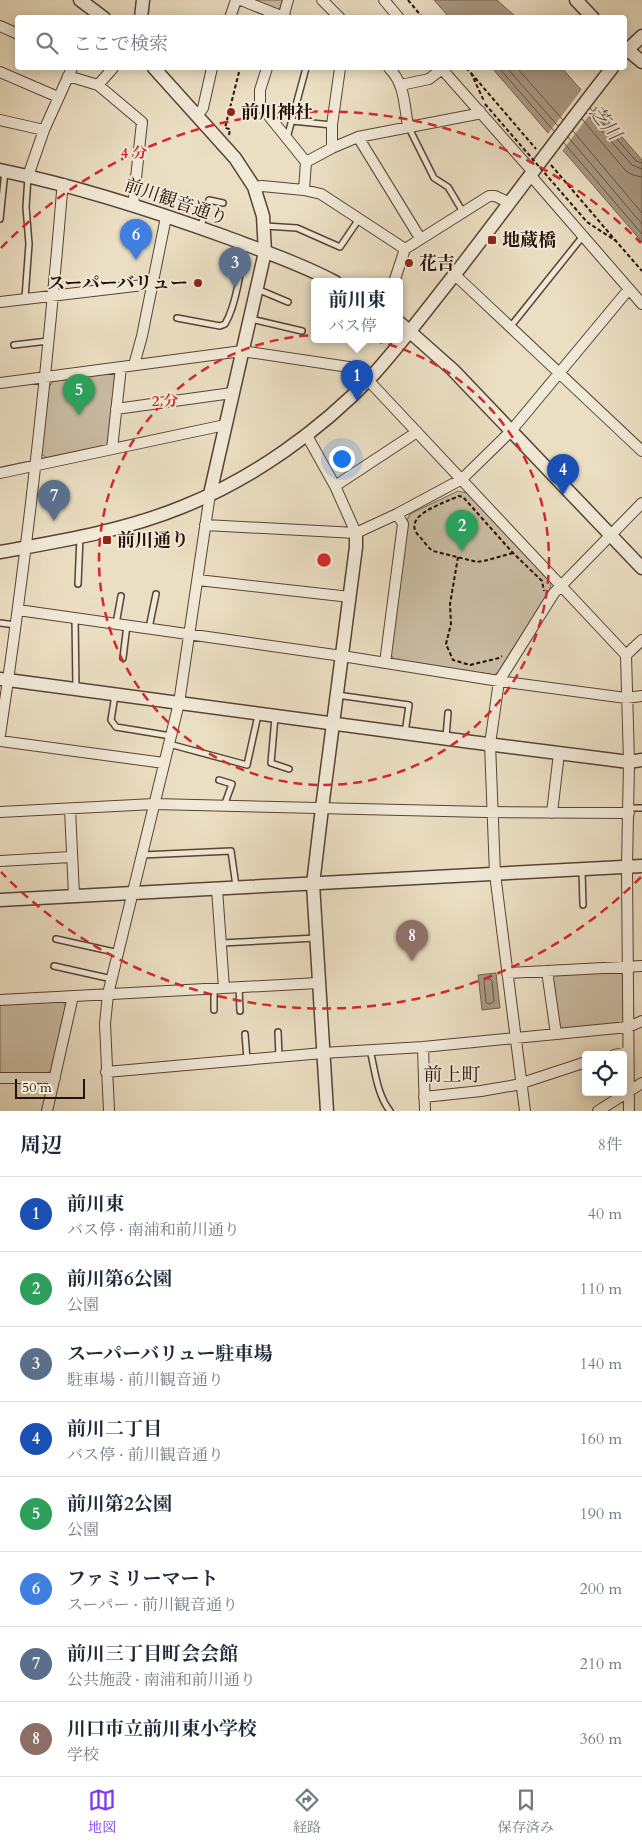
<!DOCTYPE html>
<html lang="ja">
<meta charset="utf-8">
<style>
:root{--surface:#fff;--page:#f2f2f3;--text:#1f2937;--muted:#747a83;--line:#e0e1e3;--accent:#7c3aed}
body{margin:0;font-family:Cardo,"Noto Serif JP",serif;background:var(--page);color:var(--text)}
.controls{position:absolute;right:15px;bottom:15px;display:grid;overflow:hidden;border-radius:5px;box-shadow:0 2px 12px #0003}
.controls button{width:45px;height:45px;display:grid;place-items:center;padding:0;border:0;border-bottom:1px solid var(--line);background:var(--surface);color:var(--text);font:25px sans-serif}
.scale{position:absolute;left:15px;bottom:12px;width:70px;box-sizing:border-box;padding-left:5px;border:2px solid #251006;border-top:0;font-size:14px;line-height:18px;white-space:nowrap;color:#251006;-webkit-text-stroke:4px #f2ead8;paint-order:stroke}
.you{position:absolute;left:341px;top:458px;width:18px;height:18px;margin:-12px;border:4px solid #fff;border-radius:50%;background:#1a73e8;box-shadow:0 0 0 8px #1a73e833}
.badge{display:grid;place-items:center;width:32px;height:32px;border-radius:50%;background:var(--accent);color:#fff;font-size:16px;font-weight:700}
.pin{position:absolute;translate:-50% -41px;filter:drop-shadow(0 1px 2px #0008)}
.pin::after{content:'';position:absolute;top:26px;width:18px;height:15px;background:inherit;clip-path:polygon(0 0,100% 0,50% 100%)}
.popup{position:absolute;left:311px;top:278px;width:92px;height:65px;box-sizing:border-box;display:grid;place-content:center;border-radius:5px;background:var(--surface);filter:drop-shadow(0 1px 4px #0005);font-size:16px;white-space:nowrap;color:var(--muted)}
.popup b{font-size:19px;color:var(--text)}
.popup::after{content:'';position:absolute;left:50%;top:100%;margin-left:-10px;border:10px solid transparent;border-top-color:var(--surface)}
.list{margin:0;padding:0;list-style:none}
h2{display:flex;justify-content:space-between;align-items:center;height:65px;margin:0;padding:0 20px;font-size:21px}
h2 small{font-size:16px;font-weight:400;color:var(--muted)}
.list li{display:grid;grid-template-columns:32px 1fr auto;gap:15px;align-items:center;box-sizing:border-box;height:75px;padding:0 20px;border-top:1px solid var(--line)}
.list b{display:block;font-size:19px;white-space:nowrap}
.list p{margin:0;font-size:16px;white-space:nowrap;color:var(--muted)}
.list em{font-size:16px;font-style:normal;color:var(--muted)}
.icon{flex:none;width:28px;height:28px;fill:none;stroke:currentColor;stroke-width:2;stroke-linecap:round;stroke-linejoin:round}
.map{position:relative;flex:none;width:642px;height:1111px;overflow:hidden}
.search{position:absolute;background:var(--surface);box-shadow:0 2px 12px #0003;left:15px;right:15px;top:15px;height:55px;display:flex;align-items:center;gap:12px;box-sizing:border-box;padding:0 18px;border-radius:5px;color:var(--muted);font-size:19px}
.sheet{height:665px;background:var(--surface)}
nav{display:flex;justify-content:space-around;align-items:center;box-sizing:border-box;height:70px;border-top:1px solid var(--line);background:var(--surface);font-size:14px;color:var(--muted)}
nav a{display:grid;justify-items:center;gap:2px}
nav .on{color:var(--accent)}
.map>svg:first-child{display:block}
</style>
<div class="map">
<svg width="642" height="1111" viewBox="0 0 642 1111">
<rect width="100%" height="100%" fill="#ebdfc3"/>
<filter id="stains"><feTurbulence type="fractalNoise" baseFrequency=".004" numOctaves="4"/><feColorMatrix values="0 0 0 0 .2 0 0 0 0 .09 0 0 0 0 .02 0 0 0 .5 -.17"/></filter>
<radialGradient id="worn" r=".72"><stop offset=".6" stop-color="#630" stop-opacity="0"/><stop offset="1" stop-color="#630" stop-opacity=".3"/></radialGradient>
<path fill="#c9bca3" stroke="#776654" d="M250,0H283L279,10Z
M114,373L117,377L109,441L107,446L47,458L41,454L48,388L53,381Z
M458,491L467,493L551,583L550,590L498,672L494,675L395,660L391,655L407,520L410,514Z
M620,970L623,973L624,1021L619,1024L560,1029L550,977L553,975Z
M62,1001L66,1006L53,1069L48,1073H0V1004Z"/>
<path fill="#a89983" stroke="#746251" d="M434,0H497L516,17H449Z
M492,68H562L642,160V242Z
M496,973L500,1008L482,1010L478,975Z"/>
<path fill="#ebdfc3" d="M583,88L597,105L562,151L547,135Z"/>
<g fill="none" stroke-linecap="round" stroke-linejoin="round">
<path stroke="#665444" stroke-width="1" d="M499,68L554,131
M507,68L558,126
M517,68L563,120
M590,108L636,161L642,163
M586,113L632,165L642,169
M582,119L626,171L633,175L642,177
M573,131L642,213
M568,137L642,224
M564,143L642,234
M486,979H490L492,981L494,1001L492,1003L488,1004L486,1002L484,982Z"/>
<g stroke="#564435" stroke-width="8">
<path id="service" d="M292,121L332,125
M408,126L434,178L448,187L463,212
M287,138L306,68
M0,219L5,171
M201,226L209,200L223,203
M265,226L297,228L340,247L359,219
M257,289L288,302
M25,298L29,244L26,207L28,177
M177,318L220,326L225,324C236,306 242,266 244,244
M251,319L302,331
M511,326L583,236
M14,345L48,341
M78,584L80,537
M75,618L76,688
M0,623L16,625
M116,624L121,596
M149,628L156,594
M123,658L127,625
M115,695L111,720L116,727L171,736
M337,695L409,705L405,733
M275,717L271,763L289,769
M446,737L448,713
M169,744L247,765L258,715
M219,780L232,784L224,806
M629,808H642
M142,855L231,851L236,886
M582,871L583,905
M56,939L119,953
M222,943L316,938
M54,966L112,979
M239,987L240,1011
M214,988V1010
M278,1032L279,1057
M245,1034L247,1060
M370,1050C375,1070 377,1095 390,1111"/>
</g>
<g stroke="#564435" stroke-width="12">
<path id="minor" d="M241,0L286,18
M322,0L340,18
M384,0L399,18
M230,18L236,0
M283,18L288,0
M0,26L18,34
M267,68L260,90V105L306,162L304,190
M389,68C405,84 404,104 408,126
M441,68L533,172
M0,72L58,97
M68,76L98,85L113,68
M98,85L142,122L133,206
M401,85L429,79L442,69
M197,116L203,108L212,68
M0,120L44,130
M358,137L420,238
M332,148V125L340,68
M306,162L332,148L358,137L477,114L480,111
M28,176L44,130L72,68
M531,176L642,304
M254,187L262,186L304,190L321,194L405,249
M454,274L642,451
M394,282L405,249L489,196H495L510,203
M0,302L152,284
M134,365L142,336L166,217
M368,380L626,655
M0,383L242,351L362,369L371,377
M116,409L232,393
M306,434L335,486L356,533
M112,449L121,367
M0,473L225,425
M335,486L417,432
M205,525L356,533L397,514L462,479L511,431L629,289
M198,580L350,597
M18,610L342,656L499,681L626,698L642,696
M385,663L403,524L397,514
M0,735C27,555 47,374 62,192L64,184
M0,741L164,763
M70,809L74,895
M0,812L154,804L486,812L629,813
M552,813L559,753
M0,861L71,857
M217,889L224,988
M547,971L556,1034
M507,973L642,966
M0,1000L318,983
M423,1047L425,1111
M614,1055L628,1052
M106,1072L323,1053L423,1047L628,1027L642,1021
M0,1078H55
M424,1097L481,1091L516,1085L586,1062
M47,1111L73,996
M109,1111L105,1024L108,994L179,703L210,494
M525,1111L495,874L490,744L499,681L554,593L642,503
M598,1111L642,1083
M629,1111L627,867L629,762L626,655L642,640"/>
</g>
<g stroke="#564435" stroke-width="15">
<path id="tertiary" d="M80,0L104,18
M576,0L593,18
M141,18L143,0
M624,47L642,62
M624,53L642,36
M154,68L235,158L254,187L263,216L265,252L210,494
M0,170C77,186 152,210 226,237C263,251 301,264 335,282
M400,323L453,370L642,568
M0,552C61,541 123,531 182,507C252,479 320,431 372,376C403,342 430,305 459,269C511,202 560,134 612,68
M0,679C209,707 419,736 629,762L642,760
M0,900L642,866
M327,1111L313,884L322,808L356,547V533"/>
</g>
<path stroke="#251006" stroke-width="2" stroke-dasharray="4 2.5" stroke-linecap="butt" d="M408,0L423,18
M466,68L471,73L484,101
M471,73L536,149
M229,135L230,129L225,128L240,68
M551,165L616,241
M587,222L616,241L642,271
M513,553L488,560L477,562L433,551C427,547 424,541 419,536C400,516 444,503 459,496L463,497L513,553L542,581L544,591
M458,557L450,604L451,624L446,644L453,660L470,665L499,658L502,656"/>
<use href="#service" stroke="#f2ead8" stroke-width="5"/>
<use href="#minor" stroke="#f2ead8" stroke-width="10"/>
<use href="#tertiary" stroke="#f2ead8" stroke-width="12"/>
<path stroke="#251006" stroke-width="2" stroke-dasharray="4 2.5" stroke-linecap="butt" d="M485,104L587,222"/>
</g>
<g fill="none" stroke="#d62828" stroke-width="2.5" stroke-dasharray="9 6">
<circle cx="324" cy="560" r="225"/>
<path d="M641 877A449 449 0 0 1 1 872M1 248A449 449 0 0 1 641 243"/>
</g>
<g fill="#8f2418" stroke="#f2ead8" stroke-width="2">
<circle cx="231" cy="112" r="5"/>
<rect x="487" y="235" width="10" height="10" rx="2.5"/>
<circle cx="409" cy="263" r="5"/>
<circle cx="198" cy="283" r="5"/>
<rect x="102" y="535" width="10" height="10" rx="2.5"/>
</g>
<g text-anchor="middle" dominant-baseline="central" stroke-width="4" stroke-linejoin="round" paint-order="stroke">
<g font-size="18" font-weight="bold" fill="#251006" stroke="#f2ead8" text-anchor="start">
<text x="241" y="112">前川神社</text>
<text x="502" y="240">地蔵橋</text>
<text x="419" y="263">花吉</text>
<text x="188" y="283" text-anchor="end">スーパーバリュー</text>
<text x="117" y="540">前川通り</text>
</g>
<g font-size="18" fill="#251006" stroke="#f2ead8">
<text transform="translate(176 202) rotate(19)">前川観音通り</text>
</g>
<g font-size="19" font-style="italic" fill="#604e3e" stroke="#f2ead8">
<text transform="translate(605 123) rotate(51)">芝川</text>
</g>
<g font-size="19" fill="#251006" stroke="#f2ead8">
<text x="452" y="1075">前上町</text>
</g>
</g>
<circle cx="324" cy="560" r="8" fill="#d62828" stroke="#f2ead8" stroke-width="2.5"/>
<g font-size="15" text-anchor="middle" font-weight="bold" fill="#d62828" stroke="#f2ead8" stroke-width="4" stroke-linejoin="round" paint-order="stroke">
<text x="134" y="158">4 分</text>
<text x="165" y="406">2 分</text>
</g>
<rect width="100%" height="100%" filter="url(#stains)"/>
<rect width="100%" height="100%" fill="url(#worn)"/>
</svg>
<div class="controls">
<button><svg class="icon" aria-label="locate" viewBox="0 0 24 24"><circle cx="12" cy="12" r="6"/><path d="M12 2v4M12 18v4M2 12h4M18 12h4"/></svg></button>
</div>
<div class="scale">50 m</div>
<div class="you"></div>
<div class="pin badge" style="left:357px;top:401px;background:#1a4fb4">1</div>
<div class="popup"><b>前川東</b>バス停</div>
<div class="pin badge" style="left:462px;top:551px;background:#2e9e5b">2</div>
<div class="pin badge" style="left:235px;top:288px;background:#5c6f8a">3</div>
<div class="pin badge" style="left:563px;top:495px;background:#1a4fb4">4</div>
<div class="pin badge" style="left:79px;top:415px;background:#2e9e5b">5</div>
<div class="pin badge" style="left:136px;top:260px;background:#3f7fe0">6</div>
<div class="pin badge" style="left:54px;top:521px;background:#5c6f8a">7</div>
<div class="pin badge" style="left:412px;top:961px;background:#8d6e63">8</div>
<div class="search"><svg class="icon" aria-label="search" viewBox="0 0 24 24"><circle cx="10" cy="10" r="6"/><path d="M15 15l6 6"/></svg>ここで検索</div>
</div>
<section class="sheet">
<h2>周辺<small>8件</small></h2>
<ul class="list">
<li><span class="badge" style="background:#1a4fb4">1</span><div><b>前川東</b><p>バス停 · 南浦和前川通り</p></div><em>40 m</em></li>
<li><span class="badge" style="background:#2e9e5b">2</span><div><b>前川第6公園</b><p>公園</p></div><em>110 m</em></li>
<li><span class="badge" style="background:#5c6f8a">3</span><div><b>スーパーバリュー駐車場</b><p>駐車場 · 前川観音通り</p></div><em>140 m</em></li>
<li><span class="badge" style="background:#1a4fb4">4</span><div><b>前川二丁目</b><p>バス停 · 前川観音通り</p></div><em>160 m</em></li>
<li><span class="badge" style="background:#2e9e5b">5</span><div><b>前川第2公園</b><p>公園</p></div><em>190 m</em></li>
<li><span class="badge" style="background:#3f7fe0">6</span><div><b>ファミリーマート</b><p>スーパー · 前川観音通り</p></div><em>200 m</em></li>
<li><span class="badge" style="background:#5c6f8a">7</span><div><b>前川三丁目町会会館</b><p>公共施設 · 南浦和前川通り</p></div><em>210 m</em></li>
<li><span class="badge" style="background:#8d6e63">8</span><div><b>川口市立前川東小学校</b><p>学校</p></div><em>360 m</em></li>
</ul>
</section>
<nav>
<a class="on"><svg class="icon" aria-label="map" viewBox="0 0 24 24"><path d="M3 6l6-2 6 2 6-2v14l-6 2-6-2-6 2zM9 4v14M15 6v14"/></svg>地図</a>
<a><svg class="icon" aria-label="directions" viewBox="0 0 24 24"><path d="M12 3l9 9-9 9-9-9zM9 14v-3h6M13 9l2 2-2 2"/></svg>経路</a>
<a><svg class="icon" aria-label="saved" viewBox="0 0 24 24"><path d="M7 4h10v16l-5-4-5 4z"/></svg>保存済み</a>
</nav>
